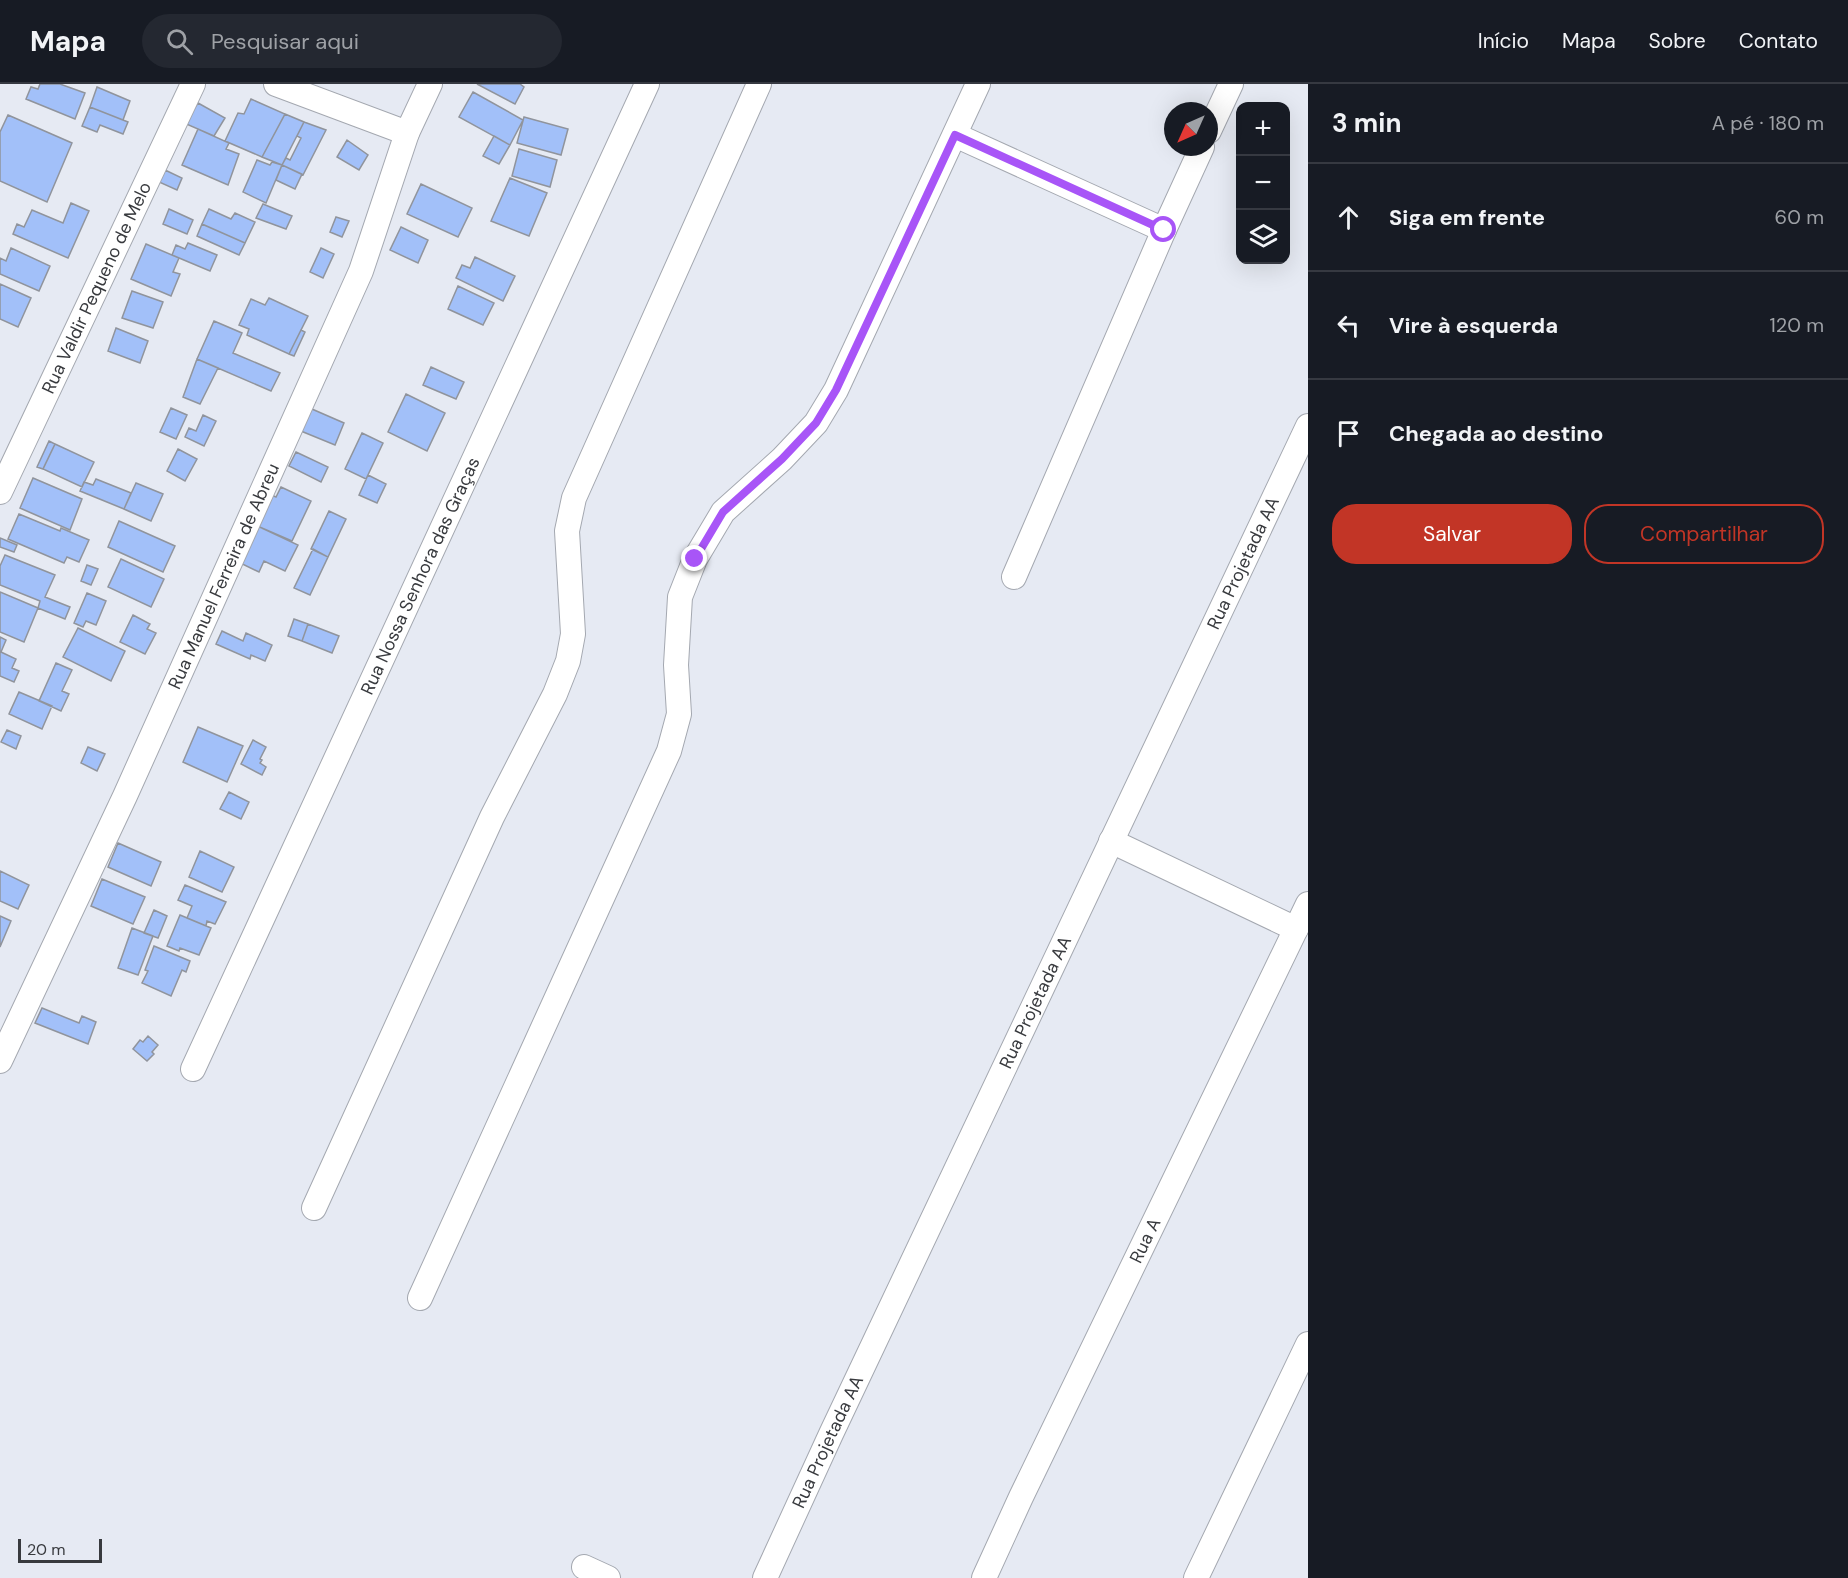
<!DOCTYPE html>
<html lang="pt">
<meta charset="utf-8">
<style>
:root{--surface:#171b24;--page:#242831;--text:#f1f3f6;--muted:#9ea1a6;--line:#363941;--accent:#c23526}
body{margin:0;font-family:"DM Sans",sans-serif;background:var(--page);color:var(--text)}
.controls{position:absolute;right:18px;top:18px;display:grid;overflow:hidden;border-radius:12px;box-shadow:0 6px 24px #0002}
.controls button{width:54px;height:54px;display:grid;place-items:center;padding:0;border:0;border-bottom:2px solid var(--line);background:var(--surface);color:var(--text);font:30px sans-serif}
.compass{position:absolute;left:1164px;top:18px;width:54px;height:54px;border-radius:50%;background:var(--surface);box-shadow:0 6px 24px #0002;rotate:225deg}
.scale{position:absolute;left:18px;bottom:15px;width:84px;box-sizing:border-box;padding-left:6px;border:3px solid #383a3e;border-top:0;font-size:16px;line-height:21px;white-space:nowrap;color:#383a3e;-webkit-text-stroke:4px #e6eaf3;paint-order:stroke}
.stop{position:absolute;width:18px;height:18px;margin:-14px;border:4px solid #a855f7;border-radius:50%;background:#fff}
.stop.end{background:#a855f7;border-color:#fff;box-shadow:0 2px 6px #0008}
.list{margin:0;padding:0;list-style:none}
h2{display:flex;justify-content:space-between;align-items:center;height:78px;margin:0;padding:0 24px;font-size:26px}
h2 small{font-size:20px;font-weight:400;color:var(--muted)}
.list li{display:grid;grid-template-columns:39px 1fr auto;gap:18px;align-items:center;box-sizing:border-box;height:108px;padding:0 24px;border-top:2px solid var(--line)}
.list b{display:block;font-size:22px;white-space:nowrap}
.list em{font-size:20px;font-style:normal;color:var(--muted)}
.actions{display:flex;gap:12px;padding:18px 24px}
.actions a{flex:1;padding:14px 0;border:2px solid var(--accent);border-radius:24px;text-align:center;font-size:21px;color:var(--accent)}
.actions .main{background:var(--accent);color:#fff}
.icon{flex:none;width:33px;height:33px;fill:none;stroke:currentColor;stroke-width:2;stroke-linecap:round;stroke-linejoin:round}
.map{position:relative;flex:none;width:1308px;height:1494px;overflow:hidden}
header{display:flex;align-items:center;gap:36px;box-sizing:border-box;height:84px;padding:0 30px;background:var(--surface);border-bottom:2px solid var(--line)}
header strong{font-size:28px}
nav{display:flex;gap:33px;margin-inline-start:auto;font-size:21px}
.search{width:420px;height:54px;background:var(--page);display:flex;align-items:center;gap:15px;box-sizing:border-box;padding:0 21px;border-radius:33px;color:var(--muted);font-size:22px}
main{display:flex}
aside{flex:1;background:var(--surface)}
.map>svg:first-child{display:block}
</style>
<header>
<strong>Mapa</strong>
<div class="search"><svg class="icon" aria-label="search" viewBox="0 0 24 24"><circle cx="10" cy="10" r="6"/><path d="M15 15l6 6"/></svg>Pesquisar aqui</div>
<nav><a>Início</a><a>Mapa</a><a>Sobre</a><a>Contato</a></nav>
</header>
<main>
<div class="map">
<svg width="1308" height="1494" viewBox="0 0 1308 1494">
<rect width="100%" height="100%" fill="#e6eaf3"/>
<path fill="#a2c0f9" stroke="#90949c" stroke-width="1.5" d="M40,0H60L85,9L75,35L26,15L31,3L38,5Z
M477,0H520L524,3L515,20Z
M97,3L130,17L123,36L90,23Z
M473,8L523,36L510,61L459,33Z
M251,15L285,30L262,73L225,57L238,29L244,30Z
M198,19L225,34L214,52L184,39Z
M90,23L128,38L123,50L100,41L97,48L82,42Z
M285,30L304,38L282,81L262,73Z
M8,31L72,59L47,118L0,97V48Z
M524,33L568,45L561,71L517,59Z
M304,38L326,46L303,91L282,81L286,74L290,76L301,54L297,52Z
M198,45L229,59L226,65L239,70L228,101L182,81Z
M494,52L510,61L499,80L483,72Z
M347,56L368,71L359,86L337,73Z
M519,65L557,76L550,103L512,92Z
M257,76L270,81L272,78L282,81L266,119L243,108Z
M282,81L302,90L295,105L276,96Z
M165,86L182,94L177,106L159,98Z
M510,94L547,109L529,152L491,137Z
M421,100L472,124L458,153L407,130Z
M71,119L89,127L68,174L13,150L17,140L24,143L32,126L63,139Z
M263,120L292,132L286,145L256,134Z
M169,125L193,136L187,150L163,140Z
M209,125L231,135L235,129L255,138L245,159L202,140Z
M336,133L349,137L342,153L330,148Z
M202,140L245,159L239,171L197,152Z
M401,143L428,156L418,179L390,166Z
M188,159L217,171L210,187L172,171L176,161L185,165Z
M146,160L179,174L173,188L180,190L171,212L131,195Z
M11,164L50,182L39,207L0,190V174L6,177Z
M321,164L334,170L323,194L310,188Z
M475,173L515,192L503,217L456,194L462,181L470,184Z
M0,200L31,214L18,243L0,235Z
M458,202L494,219L483,241L448,225Z
M132,207L163,218L153,244L122,234Z
M269,214L308,232L289,270L247,251L249,245L239,241L251,215L265,221Z
M214,237L242,249L233,269L280,289L271,307L197,275Z
M116,244L148,257L140,279L108,267Z
M301,246L305,248L294,272L289,270Z
M197,275L218,284L200,320L183,313Z
M431,283L464,298L456,315L423,301Z
M406,310L445,329L427,367L388,348Z
M305,322L344,339L335,361L296,345Z
M171,324L187,331L176,355L160,348Z
M203,331L216,337L204,362L185,353L189,344L196,347Z
M362,349L383,359L366,395L345,385Z
M49,357L55,360L43,385L37,383Z
M55,360L94,378L82,403L43,385Z
M178,365L197,375L185,397L167,387Z
M296,368L328,383L321,398L289,382Z
M368,391L386,400L377,419L359,411Z
M33,394L82,415L70,446L20,424Z
M96,395L131,409L124,425L80,407L84,398L93,401Z
M136,399L163,410L151,437L124,425Z
M281,403L311,417L292,457L255,441L269,410L276,413Z
M329,427L346,435L328,473L311,465Z
M19,430L60,447L61,444L89,456L79,478L67,473L64,479L8,455Z
M119,437L175,462L163,488L108,463Z
M251,439L298,461L285,487L264,477L259,488L234,476Z
M0,454L17,461L14,468L0,463Z
M313,465L328,473L310,511L294,504Z
M5,471L55,491L45,513L70,523L65,535L38,524L40,517L0,501V482Z
M121,475L164,495L151,523L108,503Z
M87,481L98,485L91,501L81,497Z
M0,508L38,524L24,558L0,548Z
M87,509L106,517L96,541L86,537L83,543L74,539Z
M133,531L150,540L147,545L156,549L145,570L120,558Z
M294,535L308,540L302,557L288,552Z
M308,540L339,552L332,569L302,557Z
M78,544L125,567L111,597L63,573Z
M222,547L243,557L246,549L272,561L265,577L251,571L250,575L216,560Z
M0,553L6,556L1,568L16,575L12,584L19,587L14,598L0,592Z
M56,579L72,586L62,607L69,610L61,627L39,617Z
M19,608L52,622L42,645L9,630Z
M198,643L243,662L227,698L183,678Z
M7,646L21,652L16,665L1,658Z
M253,656L266,663L260,675L262,676L260,679L266,683L262,691L241,680Z
M88,663L105,670L97,687L81,679Z
M229,708L249,718L241,735L220,725Z
M118,759L161,778L151,802L108,783Z
M200,767L234,783L222,808L189,793Z
M0,787L29,801L18,825L0,817Z
M102,795L145,813L133,840L91,822Z
M185,801L226,818L215,840L207,837L206,842L187,834L192,822L178,816Z
M154,826L167,832L158,854L144,849Z
M180,831L211,844L199,871L180,864L179,867L167,862Z
M0,832L11,837L0,863Z
M132,844L153,852L138,891L118,884Z
M154,862L190,877L186,888L182,886L171,912L142,899L148,887L145,886Z
M42,924L79,939L82,932L96,938L88,960L35,939Z
M148,952L158,961L152,968L154,970L147,977L133,965L140,956L143,958Z"/>
<g fill="none" stroke-linecap="round" stroke-linejoin="round">
<g stroke="#a4a8b0" stroke-width="26">
<g id="street">
<path d="M276,0L407,49"/>
<path d="M1209,47L1231,0"/>
<path d="M955,51L1164,146L1202,63"/>
<path id="s1" d="M0,408L193,0"/>
<path d="M1014,493L1164,146"/>
<path d="M1111,757L1296,845"/>
<path id="s2" d="M0,977L125,712L361,187L407,49L430,0"/>
<path id="s3" d="M193,985L647,0"/>
<path d="M314,1124L492,733L555,610L568,577L573,550L567,447L574,414L759,0"/>
<path d="M420,1214L669,667L679,630L676,581L680,513L695,475L723,428L782,375L816,339L836,306L978,0"/>
<path d="M584,1483L608,1494"/>
<path id="s4" d="M765,1494L831,1350L1308,342"/>
<path id="s5" d="M984,1494L1021,1413L1308,820"/>
<path d="M1196,1494L1308,1260"/>
</g>
</g>
<use href="#street" stroke="#fff" stroke-width="24"/>
</g>
<g fill="none" stroke-linecap="round" stroke-linejoin="round">
<path stroke="#a855f7" stroke-width="8" d="M695,475L723,428L782,375L816,339L836,306L955,51L1164,146"/>
</g>
<g text-anchor="middle" dominant-baseline="central" stroke-width="4.5" stroke-linejoin="round" paint-order="stroke">
<g font-size="18" fill="#383a3e" stroke="#e6eaf3">
<text stroke="none"><textPath href="#s1" startOffset="226">Rua Valdir Pequeno de Melo</textPath></text>
<text stroke="none"><textPath href="#s4" startOffset="1122">Rua Projetada AA</textPath></text>
<text stroke="none"><textPath href="#s2" startOffset="534">Rua Manuel Ferreira de Abreu</textPath></text>
<text stroke="none"><textPath href="#s3" startOffset="543">Rua Nossa Senhora das Graças</textPath></text>
<text stroke="none"><textPath href="#s4" startOffset="636">Rua Projetada AA</textPath></text>
<text stroke="none"><textPath href="#s5" startOffset="374">Rua A</textPath></text>
<text stroke="none"><textPath href="#s4" startOffset="150">Rua Projetada AA</textPath></text>
</g>
</g>
</svg>
<div class="controls">
<button>+</button>
<button>−</button>
<button><svg class="icon" aria-label="layers" viewBox="0 0 24 24"><path d="M12 4l9 5-9 5-9-5zM3 14l9 5 9-5"/></svg></button>
</div>
<svg class="compass" viewBox="-18 -18 36 36"><path d="M0-13l5 13h-10z" fill="#e53935"/><path d="M0 13l5-13h-10z" fill="#9ea1a6"/></svg>
<div class="scale">20 m</div>
<div class="stop" style="left:1164px;top:146px"></div>
<div class="stop end" style="left:695px;top:475px"></div>
</div>
<aside>
<h2>3 min<small>A pé · 180 m</small></h2>
<ul class="list">
<li><svg class="icon" aria-label="ahead" viewBox="0 0 24 24"><path d="M12 20V5M6 11l6-6 6 6"/></svg><div><b>Siga em frente</b></div><em>60 m</em></li>
<li><svg class="icon" aria-label="left" viewBox="0 0 24 24"><path d="M17 20v-9H6M10 6l-5 5 5 5"/></svg><div><b>Vire à esquerda</b></div><em>120 m</em></li>
<li><svg class="icon" aria-label="arrive" viewBox="0 0 24 24"><path d="M6 21V4h12l-3 4 3 4H6"/></svg><div><b>Chegada ao destino</b></div></li>
</ul>
<div class="actions"><a class="main">Salvar</a><a>Compartilhar</a></div>
</aside>
</main>
